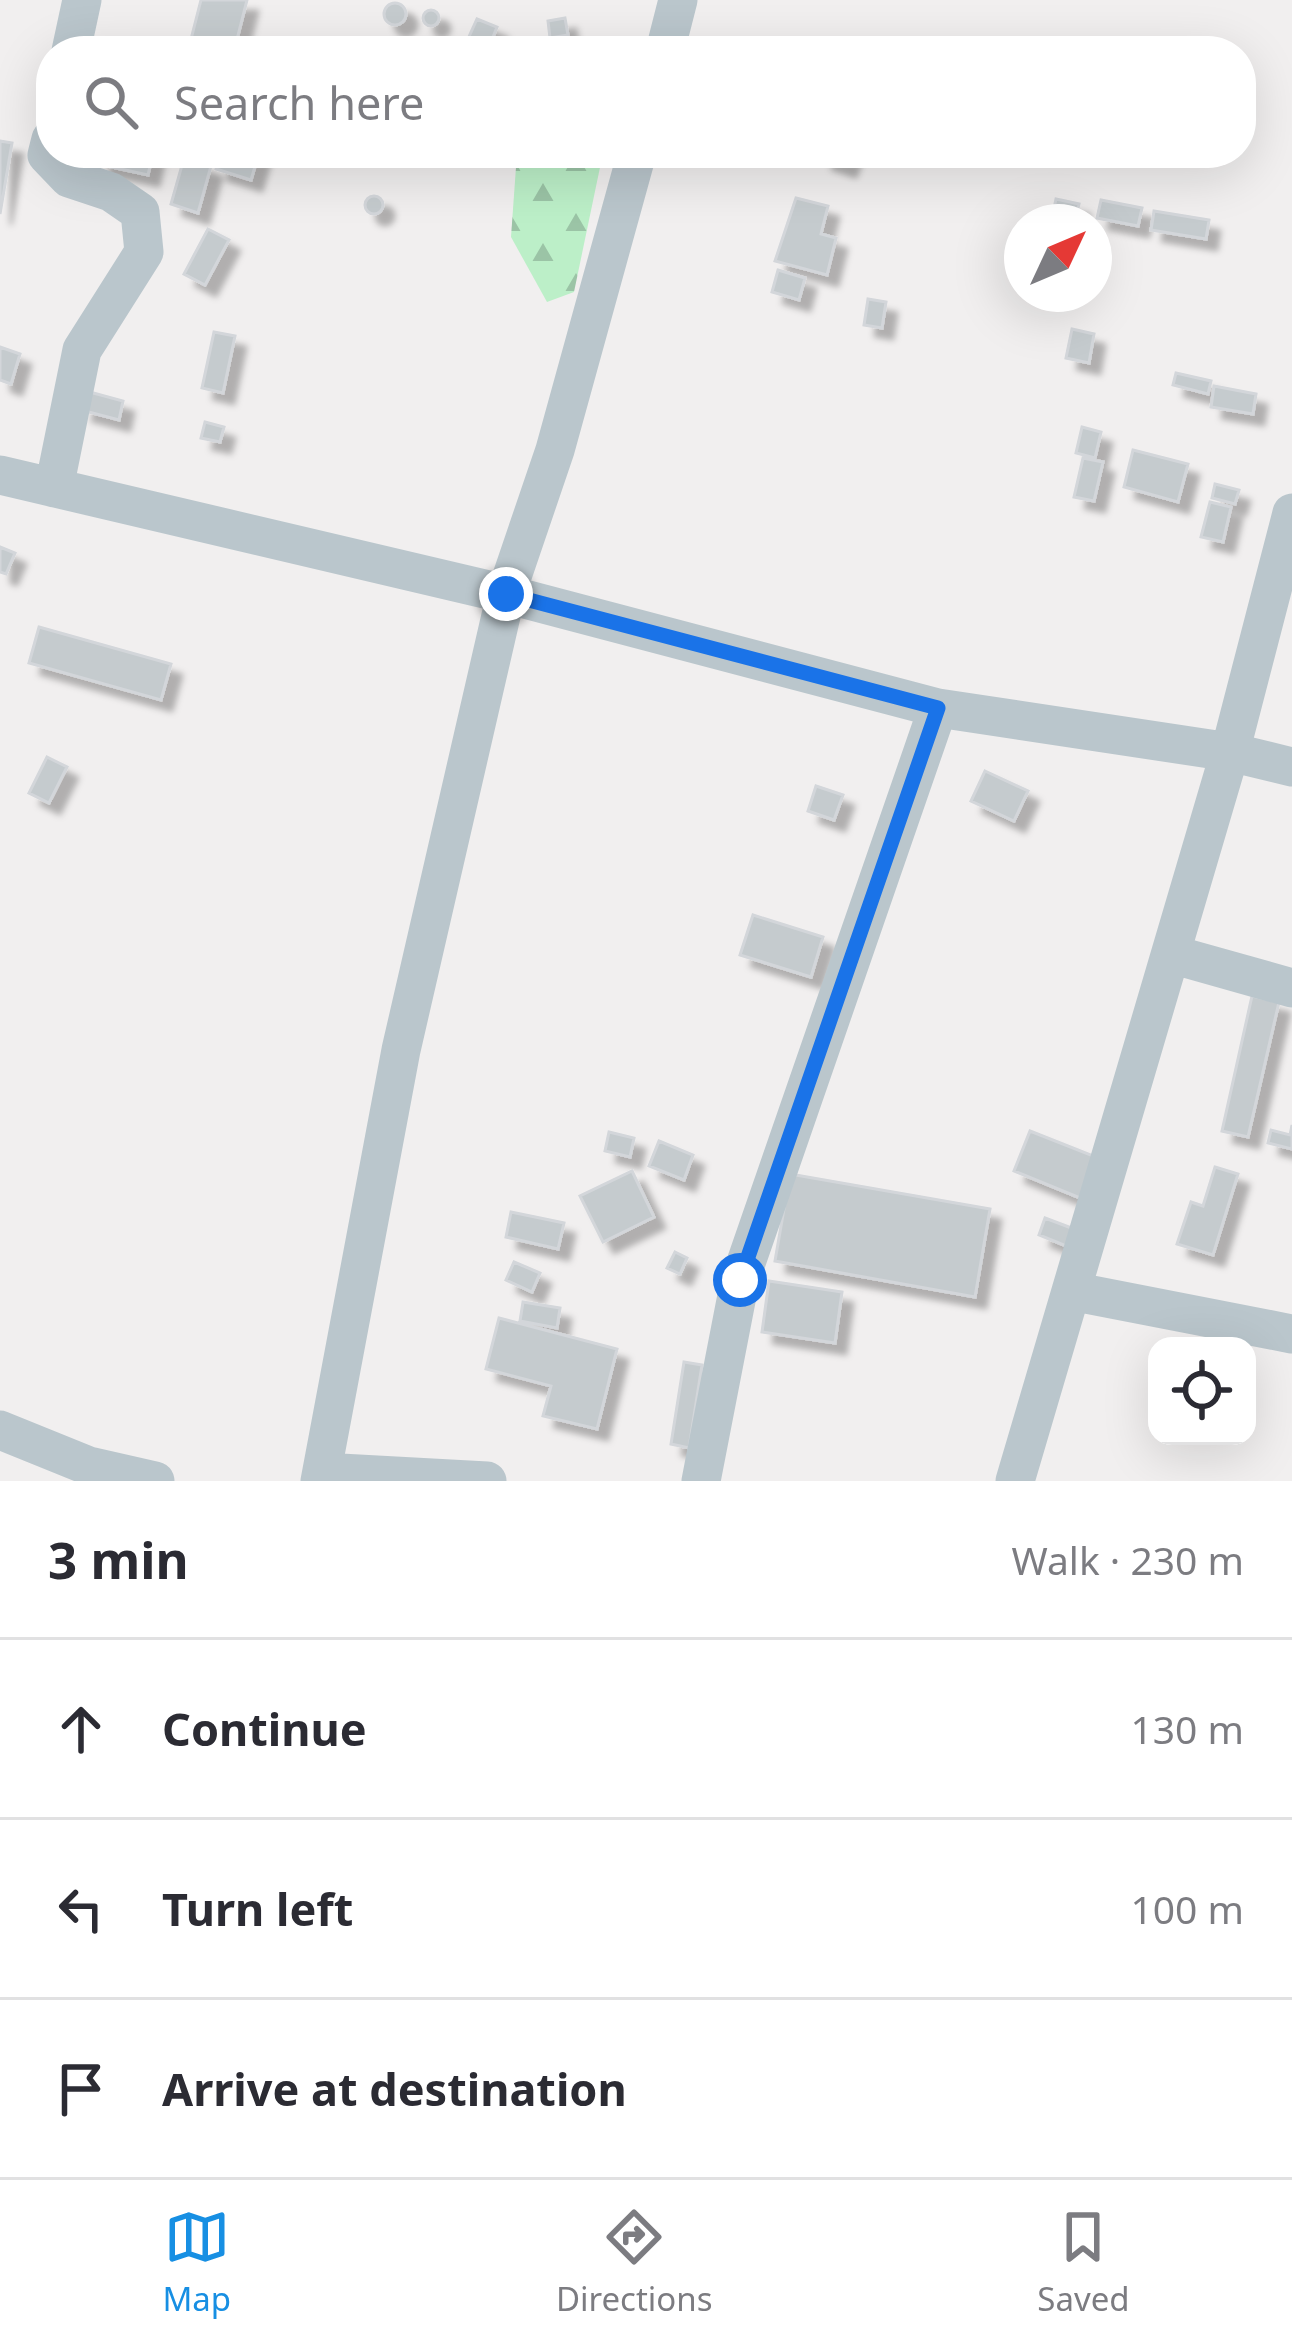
<!DOCTYPE html>
<meta charset="utf-8">
<style>
:root{--surface:#fff;--page:#f2f2f3;--text:#2b2b33;--muted:#7c7c81;--line:#e1e1e2;--accent:#178fe3}
body{margin:0;font-family:"Noto Sans",sans-serif;background:var(--page);color:var(--text)}
.controls{position:absolute;right:36px;bottom:36px;display:grid;overflow:hidden;border-radius:24px;box-shadow:0 12px 48px #0002}
.controls button{width:108px;height:108px;display:grid;place-items:center;padding:0;border:0;border-bottom:3px solid var(--line);background:var(--surface);color:var(--text);font:60px sans-serif}
.compass{position:absolute;left:1004px;top:204px;width:108px;height:108px;border-radius:50%;background:var(--surface);box-shadow:0 12px 48px #0002;rotate:46deg}
.stop{position:absolute;width:36px;height:36px;margin:-27px;border:9px solid #1a73e8;border-radius:50%;background:#fff}
.stop.end{background:#1a73e8;border-color:#fff;box-shadow:0 3px 12px #0008}
.list{margin:0;padding:0;list-style:none}
h2{display:flex;justify-content:space-between;align-items:center;height:156px;margin:0;padding:0 48px;font-size:51px}
h2 small{font-size:39px;font-weight:400;color:var(--muted)}
.list li{display:grid;grid-template-columns:78px 1fr auto;gap:36px;align-items:center;box-sizing:border-box;height:180px;padding:0 48px;border-top:3px solid var(--line)}
.list b{display:block;font-size:45px;white-space:nowrap}
.list em{font-size:39px;font-style:normal;color:var(--muted)}
.icon{flex:none;width:66px;height:66px;fill:none;stroke:currentColor;stroke-width:2;stroke-linecap:round;stroke-linejoin:round}
.map{position:relative;flex:none;width:1292px;height:1481px;overflow:hidden}
.search{position:absolute;background:var(--surface);box-shadow:0 12px 48px #0002;left:36px;right:36px;top:36px;height:132px;display:flex;align-items:center;gap:30px;box-sizing:border-box;padding:0 42px;border-radius:48px;color:var(--muted);font-size:45px}
.sheet{height:696px;background:var(--surface)}
nav{display:flex;justify-content:space-around;align-items:center;box-sizing:border-box;height:168px;border-top:3px solid var(--line);background:var(--surface);font-size:33px;color:var(--muted)}
nav a{display:grid;justify-items:center;gap:6px}
nav .on{color:var(--accent)}
.map>svg:first-child{display:block}
</style>
<div class="map">
<svg width="1292" height="1481" viewBox="0 0 1292 1481">
<defs>
<pattern id="forest-firs" width="22" height="20" patternUnits="userSpaceOnUse" patternTransform="scale(3)"><rect width="22" height="20" fill="#bcefc8"/><path d="M5 1l3.5 6h-7zM16 11l3.5 6h-7z" fill="#9bc4a6"/></pattern>
<filter id="shadow"><feDropShadow dx="11" dy="11" stdDeviation="3" flood-color="#0004"/></filter>
</defs>
<rect width="100%" height="100%" fill="#f1efef"/>
<path fill="url(#forest-firs)" d="M517,153H603L574,292L547,302L511,237Z"/>
<path fill="#c5cbce" stroke="#d3d6da" stroke-width="3" filter="url(#shadow)" d="M201,0H247L234,51H188Z
M384 14a11 11 0 1 1 22 0a11 11 0 1 1-22 0Z
M423 18a8 8 0 1 1 16 0a8 8 0 1 1-16 0Z
M565,18L568,35L550,38L548,21Z
M477,19L497,27L489,47L468,39Z
M0,141L12,143L0,214Z
M101,153H153L148,175L98,164Z
M221,153H259L251,180L216,169Z
M823,153H850L845,166L821,158Z
M184,158L211,166L198,213L171,204Z
M365 205a9 9 0 1 1 18 0a9 9 0 1 1-18 0Z
M796,198L828,206L821,234L836,238L827,275L775,261Z
M1056,199L1079,204L1075,222H1051Z
M1101,200L1142,208L1138,226L1097,218Z
M1154,211L1209,220L1206,239L1151,230Z
M208,229L229,240L205,285L184,274Z
M778,270L805,278L799,300L772,292Z
M868,299L886,302L882,328L864,325Z
M1072,329L1094,334L1089,363L1066,358Z
M214,332L235,336L223,393L202,388Z
M0,347L20,354L11,384L0,380Z
M1176,373L1211,381L1208,394L1173,385Z
M1214,386L1256,394L1253,414L1211,407Z
M86,391L123,401L119,420L81,410Z
M205,422L224,427L220,442L201,438Z
M1082,427L1101,432L1095,458L1076,453Z
M1133,450L1188,464L1178,502L1124,487Z
M1083,458L1103,462L1094,501L1074,497Z
M1215,484L1239,490L1235,504L1212,498Z
M1210,502L1231,507L1223,542L1201,537Z
M0,547L15,553L6,574L0,572Z
M39,627L171,664L161,700L29,663Z
M47,757L67,767L49,803L29,793Z
M985,771L1028,791L1014,821L971,801Z
M816,786L843,795L834,820L808,811Z
M753,915L823,937L811,977L740,955Z
M1252,996L1279,1002L1248,1137L1222,1131Z
M1292,1125V1149L1268,1143L1271,1130L1290,1135Z
M1030,1131L1096,1157L1080,1198L1014,1171Z
M609,1132L634,1138L630,1157L605,1151Z
M659,1141L693,1155L684,1180L649,1166Z
M1215,1167L1238,1174L1213,1255L1177,1244L1191,1202L1203,1206Z
M632,1171L654,1217L603,1242L580,1196Z
M790,1174L990,1209L975,1297L775,1261Z
M511,1212L564,1223L558,1249L506,1237Z
M1045,1218L1082,1232L1076,1250L1039,1235Z
M675,1252L687,1258L680,1274L667,1268Z
M514,1262L540,1273L532,1292L506,1280Z
M769,1281L842,1292L835,1343L762,1332Z
M523,1302L560,1308L557,1328L520,1321Z
M499,1318L617,1349L597,1429L543,1416L551,1386L486,1369Z
M684,1362L702,1365L689,1448L671,1444Z"/>
<g fill="none" stroke-linecap="round" stroke-linejoin="round">
<path stroke="#bac6cc" stroke-width="39" d="M71,51L82,0
M665,51L678,0
M51,139L47,155L69,178L111,192L140,212L144,252L82,350L54,488
M0,475L506,594L938,708L1230,752L1292,767
M1171,954L1292,988
M1071,1291L1292,1334
M0,1430L89,1466L155,1481
M322,1472L487,1481
M320,1481L401,1050L506,594L555,450L637,153
M701,1481L740,1280L938,708
M1015,1481L1230,752L1292,513"/>
</g>
<g fill="none" stroke-linecap="round" stroke-linejoin="round">
<path stroke="#1a73e8" stroke-width="15" d="M506,594L938,708L740,1280"/>
</g>
</svg>
<div class="controls">
<button><svg class="icon" aria-label="locate" viewBox="0 0 24 24"><circle cx="12" cy="12" r="6"/><path d="M12 2v4M12 18v4M2 12h4M18 12h4"/></svg></button>
</div>
<svg class="compass" viewBox="-18 -18 36 36"><path d="M0-13l5 13h-10z" fill="#e53935"/><path d="M0 13l5-13h-10z" fill="#7c7c81"/></svg>
<div class="stop" style="left:740px;top:1280px"></div>
<div class="stop end" style="left:506px;top:594px"></div>
<div class="search"><svg class="icon" aria-label="search" viewBox="0 0 24 24"><circle cx="10" cy="10" r="6"/><path d="M15 15l6 6"/></svg>Search here</div>
</div>
<section class="sheet">
<h2>3 min<small>Walk · 230 m</small></h2>
<ul class="list">
<li><svg class="icon" aria-label="ahead" viewBox="0 0 24 24"><path d="M12 20V5M6 11l6-6 6 6"/></svg><div><b>Continue</b></div><em>130 m</em></li>
<li><svg class="icon" aria-label="left" viewBox="0 0 24 24"><path d="M17 20v-9H6M10 6l-5 5 5 5"/></svg><div><b>Turn left</b></div><em>100 m</em></li>
<li><svg class="icon" aria-label="arrive" viewBox="0 0 24 24"><path d="M6 21V4h12l-3 4 3 4H6"/></svg><div><b>Arrive at destination</b></div></li>
</ul>
</section>
<nav>
<a class="on"><svg class="icon" aria-label="map" viewBox="0 0 24 24"><path d="M3 6l6-2 6 2 6-2v14l-6 2-6-2-6 2zM9 4v14M15 6v14"/></svg>Map</a>
<a><svg class="icon" aria-label="directions" viewBox="0 0 24 24"><path d="M12 3l9 9-9 9-9-9zM9 14v-3h6M13 9l2 2-2 2"/></svg>Directions</a>
<a><svg class="icon" aria-label="saved" viewBox="0 0 24 24"><path d="M7 4h10v16l-5-4-5 4z"/></svg>Saved</a>
</nav>
